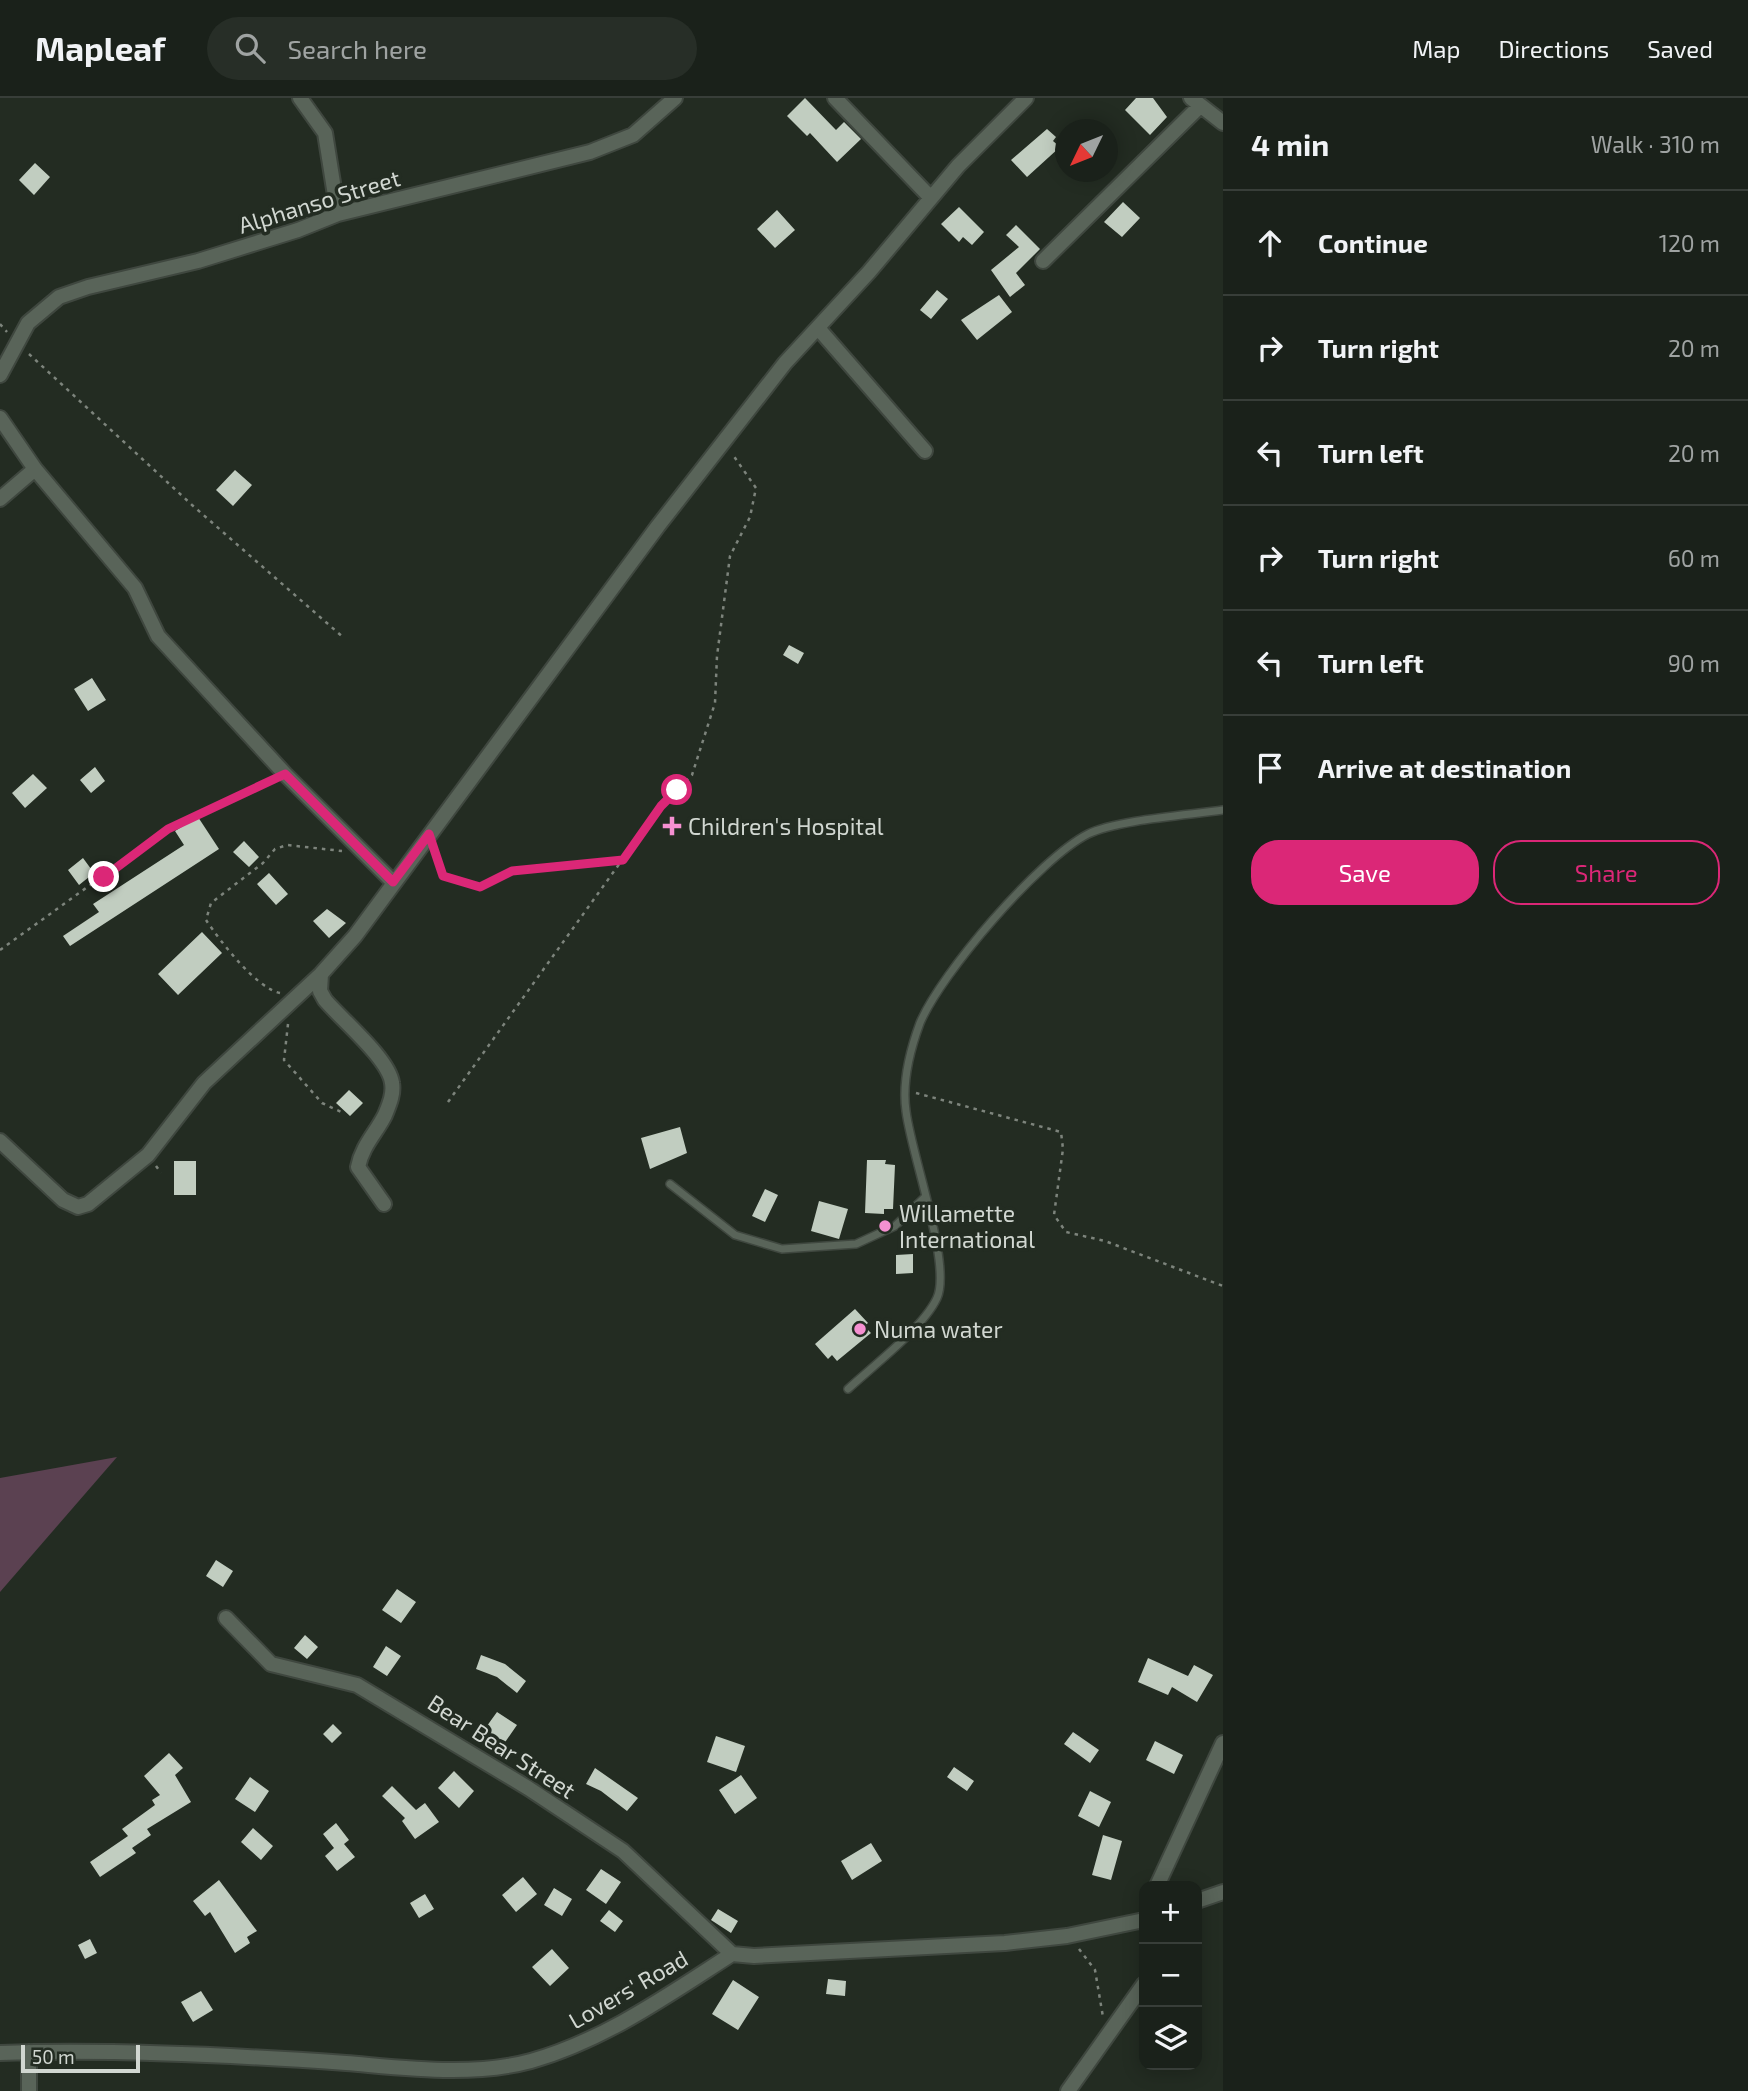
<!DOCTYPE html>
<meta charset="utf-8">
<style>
:root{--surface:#1a211a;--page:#272e27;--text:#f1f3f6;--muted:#9fa3a2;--line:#383e39;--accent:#db2777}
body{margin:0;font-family:"Exo 2",sans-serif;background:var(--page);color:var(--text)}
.controls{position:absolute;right:21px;bottom:21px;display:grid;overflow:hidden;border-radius:14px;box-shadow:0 4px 18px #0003}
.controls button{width:63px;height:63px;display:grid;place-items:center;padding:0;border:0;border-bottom:2px solid var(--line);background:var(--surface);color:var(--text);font:35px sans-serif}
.compass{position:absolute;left:1055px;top:21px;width:63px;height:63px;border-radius:50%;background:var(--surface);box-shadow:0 4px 18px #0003;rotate:227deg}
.scale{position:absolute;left:21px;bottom:18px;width:119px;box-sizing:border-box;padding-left:7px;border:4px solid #d1d7d1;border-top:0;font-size:19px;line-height:24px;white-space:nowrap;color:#d1d7d1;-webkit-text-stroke:5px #232c22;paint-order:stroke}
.stop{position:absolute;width:21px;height:21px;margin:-16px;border:5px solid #db2777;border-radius:50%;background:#fff}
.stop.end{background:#db2777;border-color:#fff;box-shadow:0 2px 7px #0008}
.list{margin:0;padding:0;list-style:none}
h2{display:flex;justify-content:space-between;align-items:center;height:91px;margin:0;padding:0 28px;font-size:30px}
h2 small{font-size:23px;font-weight:400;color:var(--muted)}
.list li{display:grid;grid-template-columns:46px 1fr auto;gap:21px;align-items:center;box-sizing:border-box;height:105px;padding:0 28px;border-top:2px solid var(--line)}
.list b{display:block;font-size:26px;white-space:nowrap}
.list em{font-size:23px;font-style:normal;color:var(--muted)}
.actions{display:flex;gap:14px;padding:21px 28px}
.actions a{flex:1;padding:16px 0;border:2px solid var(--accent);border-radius:28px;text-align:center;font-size:24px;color:var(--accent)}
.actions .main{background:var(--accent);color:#fff}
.icon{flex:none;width:38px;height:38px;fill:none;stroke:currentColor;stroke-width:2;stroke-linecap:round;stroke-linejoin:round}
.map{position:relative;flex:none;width:1223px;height:1993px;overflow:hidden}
header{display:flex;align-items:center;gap:42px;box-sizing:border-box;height:98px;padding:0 35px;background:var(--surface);border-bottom:2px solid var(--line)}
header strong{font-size:33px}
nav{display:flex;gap:38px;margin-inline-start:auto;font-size:24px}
.search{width:490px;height:63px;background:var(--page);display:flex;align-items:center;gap:18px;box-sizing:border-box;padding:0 24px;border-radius:38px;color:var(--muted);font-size:26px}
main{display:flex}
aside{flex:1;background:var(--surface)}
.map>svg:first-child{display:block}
</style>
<header>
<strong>Mapleaf</strong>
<div class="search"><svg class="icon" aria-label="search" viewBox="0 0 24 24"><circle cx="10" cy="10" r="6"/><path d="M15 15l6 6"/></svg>Search here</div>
<nav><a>Map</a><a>Directions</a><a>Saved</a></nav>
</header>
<main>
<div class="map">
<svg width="1223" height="1993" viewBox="0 0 1223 1993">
<rect width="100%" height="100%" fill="#232c22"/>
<path fill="#5b4151" d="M117,1359L0,1494V1380Z"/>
<path fill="#c1cdc0" d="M805,0L836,32L844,24L861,41L837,64L810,35L807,38L787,18Z
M1136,0H1153L1167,19L1150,37L1125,12Z
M1047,31L1056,39L1053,43L1060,49L1027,79L1011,62Z
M35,65L50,79L34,97L19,82Z
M1123,104L1140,120L1122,139L1104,124Z
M959,109L984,134L972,147L963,139L959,144L941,126Z
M777,112L795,132L775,150L757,131Z
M1016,127L1040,151L1016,175L1025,187L1010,199L991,172L1019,149L1006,137Z
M937,192L948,201L931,221L920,212Z
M999,197L1012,214L977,242L961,222Z
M235,372L252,387L233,408L216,392Z
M789,547L804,555L798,566L783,557Z
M92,580L106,602L88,613L74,591Z
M95,669L105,683L91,695L80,682Z
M33,676L47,690L25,710L12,695Z
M198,719L219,751L70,848L63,838L99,814L93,806L184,747L175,733Z
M244,743L259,759L249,769L233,754Z
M83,760L94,775L79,787L68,772Z
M269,775L288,796L276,807L257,786Z
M327,811L346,825L329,840L313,823Z
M202,834L222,855L178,897L158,876Z
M349,992L363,1005L350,1018L336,1005Z
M680,1029L687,1055L650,1071L641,1040Z
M867,1062H886L885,1066L895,1067L893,1111H884V1116L865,1115Z
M174,1063H196V1097H174Z
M765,1091L778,1097L765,1124L752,1118Z
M819,1103L848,1111L839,1141L811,1133Z
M913,1156V1175L896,1176V1157Z
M855,1211L868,1225L864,1228L871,1235L837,1263L832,1257L828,1261L815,1246Z
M216,1462L233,1473L223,1489L206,1478Z
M397,1491L416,1504L401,1525L382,1512Z
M305,1537L318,1549L307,1561L294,1550Z
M386,1548L401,1558L387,1578L373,1569Z
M481,1557L505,1566L526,1583L517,1595L497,1579L476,1571Z
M1148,1560L1188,1578L1194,1567L1213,1577L1197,1604L1172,1589L1168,1597L1138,1584Z
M497,1614L517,1627L499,1653L479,1639Z
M333,1626L342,1635L332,1645L323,1636Z
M1073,1634L1099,1652L1090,1665L1064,1646Z
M716,1638L745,1648L736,1674L707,1664Z
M1155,1643L1183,1657L1174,1676L1146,1662Z
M169,1655L183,1670L175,1677L191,1704L147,1731L151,1737L132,1750L136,1755L100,1779L90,1764L128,1738L122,1731L155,1707L152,1702L160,1697L144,1678Z
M954,1669L974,1683L967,1693L947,1679Z
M595,1670L638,1700L627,1713L601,1693L586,1686Z
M454,1673L474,1693L459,1710L438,1690Z
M741,1677L757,1700L735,1716L719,1692Z
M250,1679L269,1693L255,1714L235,1701Z
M392,1688L416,1712L425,1705L439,1724L415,1741L402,1723L405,1720L382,1698Z
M1090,1693L1111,1704L1099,1729L1078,1718Z
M336,1725L349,1742L344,1746L355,1759L337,1773L325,1758L334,1750L323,1736Z
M253,1730L273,1748L261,1762L241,1744Z
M1103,1737L1122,1743L1111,1782L1092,1777Z
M871,1745L882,1763L852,1782L841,1763Z
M601,1771L621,1784L606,1806L586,1792Z
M523,1779L537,1796L516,1814L502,1797Z
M219,1782L257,1833L247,1839L250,1845L235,1855L210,1814L205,1818L193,1803Z
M554,1790L572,1801L562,1818L544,1807Z
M425,1796L434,1811L419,1820L410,1805Z
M718,1811L738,1823L731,1835L711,1822Z
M609,1812L623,1823L615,1834L600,1823Z
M90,1841L97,1855L85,1861L78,1847Z
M552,1851L569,1870L550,1888L532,1869Z
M828,1881L846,1883L845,1898L826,1896Z
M733,1882L759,1899L738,1932L712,1916Z
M201,1893L213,1912L193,1924L181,1904Z"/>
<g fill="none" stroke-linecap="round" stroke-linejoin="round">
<g stroke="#3f473f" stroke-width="10">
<path id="lane" d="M670,1086L735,1137L782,1151L856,1146L895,1128L924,1100
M848,1291C873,1268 923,1230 937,1200C952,1167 911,1056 906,1013C902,985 910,952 920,925C941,875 1039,761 1088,736C1116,722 1189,717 1223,712"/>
</g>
<g stroke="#3f473f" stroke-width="18">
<path id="street" d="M300,0L325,35L338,116
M835,0L930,99
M1191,0L1223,25
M1043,163L1200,8
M818,230L925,353
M0,277L28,225L59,199L88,189L198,163L298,132L338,116L590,54L633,37L675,0
M0,320L35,371L135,490L158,538L285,676L393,784
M0,401L35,371
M321,876L320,893L325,902C342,922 389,961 392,985C394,996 389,1007 385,1017C376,1035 362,1048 358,1069L384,1106
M0,1043L63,1102L78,1109L88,1106L148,1057L204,985L321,876L355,838L658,428L785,265L869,174L958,68L1026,0
M226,1520L271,1566L357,1587L528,1690L623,1753L732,1856
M1157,1788L1223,1645
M1197,1803L1223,1794
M29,1954V1993
M0,1955C114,1951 232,1957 346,1965C406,1970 472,1979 531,1963C605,1942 668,1897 732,1856L754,1858L1005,1845L1067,1838L1144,1822
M1068,1993L1144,1886"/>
</g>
<path stroke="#7d847c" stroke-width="2.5" stroke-dasharray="3.5 5" stroke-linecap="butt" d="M0,226L7,234
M29,256L192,407L344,540
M435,756L443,777L480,789L512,773L621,763
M0,852L168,731L272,682
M280,895C256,890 220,843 206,822L211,805L263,765L275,751L287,747L342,753
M288,926L284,962L322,1005L341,1014
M916,995L1061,1034L1063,1051L1054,1117L1066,1134L1105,1143L1223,1188
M448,1004L661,708L692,677L715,605L717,558L730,458L750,419L756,390L733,357
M156,1068L161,1075
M1079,1851L1095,1872L1103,1919"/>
<use href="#lane" stroke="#596459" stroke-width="7"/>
<use href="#street" stroke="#596459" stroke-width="14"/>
</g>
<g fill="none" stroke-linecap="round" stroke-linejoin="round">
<path stroke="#db2777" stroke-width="9" d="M104,779L168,731L285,676L393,784L429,736L443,778L480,789L512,773L623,762L661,708L677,692"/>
</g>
<g fill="#f590d1" stroke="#232c22" stroke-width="2.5">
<path d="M668.5 717.5h7v7h7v7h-7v7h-7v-7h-7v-7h7z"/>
<circle cx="885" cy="1128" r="7"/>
<circle cx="860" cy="1231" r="7"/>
</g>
<g text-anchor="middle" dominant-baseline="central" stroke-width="7" stroke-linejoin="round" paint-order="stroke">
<g font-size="23" fill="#d1d7d1" stroke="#232c22">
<text transform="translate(319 103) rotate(-17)">Alphanso Street</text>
<text transform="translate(502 1648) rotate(33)">Bear Bear Street</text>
<text transform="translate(628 1891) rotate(-30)">Lovers' Road</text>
</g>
<g font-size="23" fill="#d1d7d1" stroke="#232c22" text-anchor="start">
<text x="688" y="728">Children's Hospital</text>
<text x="899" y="1115">Willamette<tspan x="899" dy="26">International</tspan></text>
<text x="874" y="1231">Numa water</text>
</g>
</g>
</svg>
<div class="controls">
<button>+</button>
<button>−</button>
<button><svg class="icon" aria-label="layers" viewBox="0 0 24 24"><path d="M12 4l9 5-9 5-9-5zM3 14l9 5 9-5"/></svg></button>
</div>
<svg class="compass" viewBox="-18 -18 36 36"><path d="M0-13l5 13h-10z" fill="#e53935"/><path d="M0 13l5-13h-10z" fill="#9fa3a2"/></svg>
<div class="scale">50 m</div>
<div class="stop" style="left:677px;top:692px"></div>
<div class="stop end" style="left:104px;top:779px"></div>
</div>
<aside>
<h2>4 min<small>Walk · 310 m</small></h2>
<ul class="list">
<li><svg class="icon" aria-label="ahead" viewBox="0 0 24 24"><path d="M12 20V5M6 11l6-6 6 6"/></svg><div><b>Continue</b></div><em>120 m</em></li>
<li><svg class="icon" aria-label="right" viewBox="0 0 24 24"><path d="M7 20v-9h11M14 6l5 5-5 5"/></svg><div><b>Turn right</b></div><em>20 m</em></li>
<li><svg class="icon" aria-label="left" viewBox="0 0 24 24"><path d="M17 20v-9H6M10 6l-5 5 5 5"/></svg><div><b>Turn left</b></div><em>20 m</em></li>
<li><svg class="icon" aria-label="right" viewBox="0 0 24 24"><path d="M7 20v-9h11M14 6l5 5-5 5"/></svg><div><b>Turn right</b></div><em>60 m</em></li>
<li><svg class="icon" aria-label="left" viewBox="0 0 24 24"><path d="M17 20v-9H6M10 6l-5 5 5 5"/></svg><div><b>Turn left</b></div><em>90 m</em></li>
<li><svg class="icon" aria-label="arrive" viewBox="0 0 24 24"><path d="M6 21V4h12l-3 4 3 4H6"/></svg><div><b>Arrive at destination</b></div></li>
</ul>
<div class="actions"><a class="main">Save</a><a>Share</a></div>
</aside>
</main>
